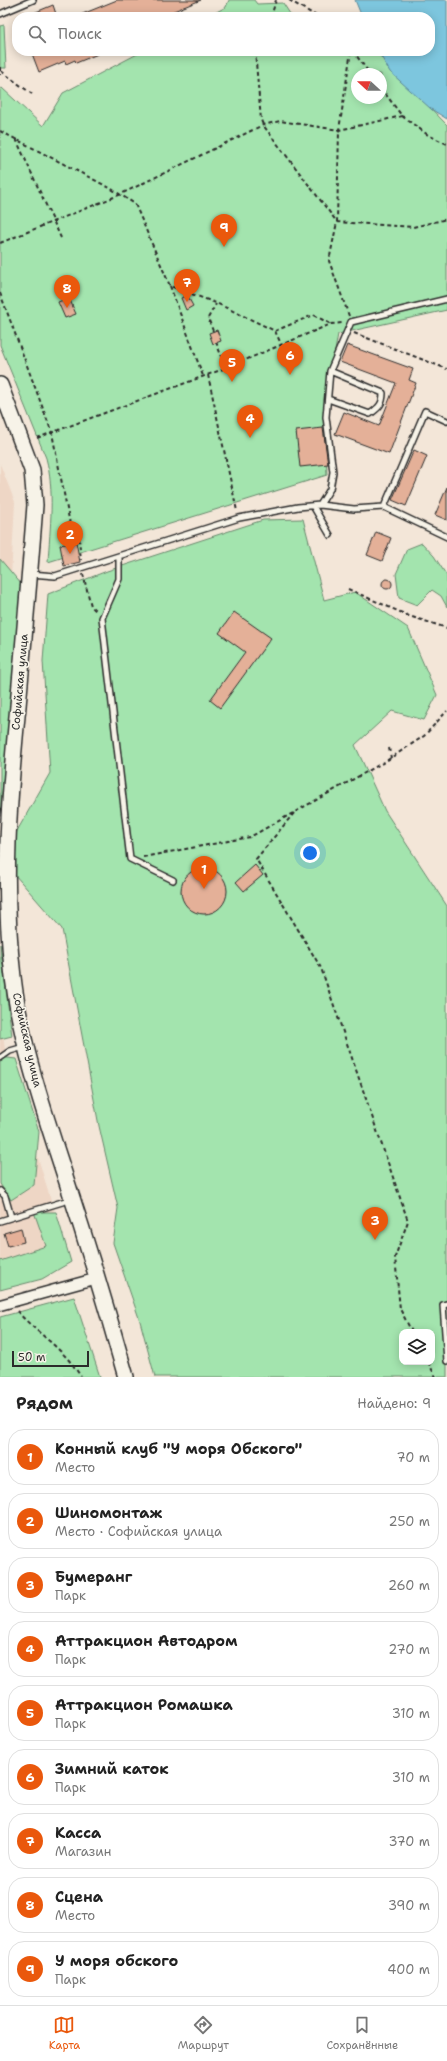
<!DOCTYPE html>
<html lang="ru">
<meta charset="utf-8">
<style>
:root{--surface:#fff;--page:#f6f6f6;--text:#222;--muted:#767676;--line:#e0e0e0;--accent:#ea580c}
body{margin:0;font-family:"Shantell Sans",sans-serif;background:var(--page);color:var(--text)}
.controls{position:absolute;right:12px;bottom:12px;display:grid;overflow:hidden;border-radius:8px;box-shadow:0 2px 10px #0003}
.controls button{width:36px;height:36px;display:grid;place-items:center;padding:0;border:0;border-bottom:1px solid var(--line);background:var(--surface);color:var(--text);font:20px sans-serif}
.compass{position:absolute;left:351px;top:68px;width:36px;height:36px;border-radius:50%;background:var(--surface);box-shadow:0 2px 10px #0003;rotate:291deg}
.scale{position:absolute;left:12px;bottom:10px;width:77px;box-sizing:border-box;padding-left:4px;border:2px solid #2b2b2b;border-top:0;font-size:11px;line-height:14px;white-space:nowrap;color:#2b2b2b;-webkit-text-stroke:3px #f7f3e8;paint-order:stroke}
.you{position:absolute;left:310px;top:853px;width:14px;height:14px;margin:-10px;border:3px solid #fff;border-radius:50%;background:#1a73e8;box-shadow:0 0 0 6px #1a73e833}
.badge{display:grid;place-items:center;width:26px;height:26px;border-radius:50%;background:var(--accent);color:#fff;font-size:13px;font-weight:700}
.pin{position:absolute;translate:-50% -33px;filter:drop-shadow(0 1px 2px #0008)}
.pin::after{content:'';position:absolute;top:21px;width:14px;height:12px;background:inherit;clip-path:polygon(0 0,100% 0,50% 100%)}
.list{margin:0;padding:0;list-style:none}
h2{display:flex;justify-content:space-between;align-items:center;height:52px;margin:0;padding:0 16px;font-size:17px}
h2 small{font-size:13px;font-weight:400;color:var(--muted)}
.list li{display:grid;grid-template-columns:26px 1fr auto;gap:12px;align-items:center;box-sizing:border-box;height:56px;margin:0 8px 8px;padding:0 8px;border:1px solid var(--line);border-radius:16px}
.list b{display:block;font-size:15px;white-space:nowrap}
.list p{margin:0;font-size:13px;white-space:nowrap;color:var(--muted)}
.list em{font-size:13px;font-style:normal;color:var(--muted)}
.icon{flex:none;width:22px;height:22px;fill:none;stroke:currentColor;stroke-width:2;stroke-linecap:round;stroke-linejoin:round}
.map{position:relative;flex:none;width:447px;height:1377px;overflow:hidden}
.search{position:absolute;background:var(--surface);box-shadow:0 2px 10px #0003;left:12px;right:12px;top:12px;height:44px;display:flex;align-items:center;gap:10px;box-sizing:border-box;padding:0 14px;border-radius:16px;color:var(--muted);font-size:15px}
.sheet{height:628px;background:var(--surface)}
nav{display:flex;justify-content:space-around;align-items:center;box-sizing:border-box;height:56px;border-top:1px solid var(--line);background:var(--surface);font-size:11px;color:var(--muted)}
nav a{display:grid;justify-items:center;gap:2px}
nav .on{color:var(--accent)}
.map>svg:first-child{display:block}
</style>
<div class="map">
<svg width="447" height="1377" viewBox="0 0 447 1377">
<rect width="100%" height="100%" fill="#f3e6d8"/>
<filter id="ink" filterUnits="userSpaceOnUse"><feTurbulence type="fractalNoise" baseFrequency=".025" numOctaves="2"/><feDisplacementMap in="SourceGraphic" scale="8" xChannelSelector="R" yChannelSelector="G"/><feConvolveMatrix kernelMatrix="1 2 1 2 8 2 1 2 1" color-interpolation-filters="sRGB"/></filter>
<g filter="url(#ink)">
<path fill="#eed6c5" d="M0,464L15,502L0,783Z
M0,1011L5,1050L69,1259L0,1280Z"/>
<path fill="#a3e4ae" stroke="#67886c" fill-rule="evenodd" d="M229,0H254L257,4L283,3L292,17H207L226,7Z
M4,25L6,68H0V26Z
M143,51H375L447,125V310L338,334L324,412L327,475L48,562C50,527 55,491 46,458L0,345V89L2,88L43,126L63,93ZM357,74H381V98H357Z
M303,519L324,600L355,592L408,628L437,695L424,720L392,711L355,745L385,811L447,906V1377H155L140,1321L113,1243L118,1208L99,1126L62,929L1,859L50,773L43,661L48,594L107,571L263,520ZM402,1332H432V1362H402Z
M422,543L434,556L447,576V607L441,596L432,590L417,605L399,598L396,574L407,549Z
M0,559L22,585L0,814Z
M0,944L12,1036L0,1039Z
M0,1057L16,1059L39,1132L34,1185L11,1200L0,1184Z
M34,1212H56L71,1262L42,1279L0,1290V1261L46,1246Z
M74,1297L100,1377H0V1317Z"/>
<path fill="#7dc6de" stroke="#5c8896" d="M355,0H447V119L431,109L390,72L378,51H430V17H362Z"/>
<path fill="#e4b098" stroke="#2b2b2b" d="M117,0H201L159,17H75Z
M53,5L57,17H24Z
M31,51H105L76,63L75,60L66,64L65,61L39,72Z
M187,295L193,306L186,310L181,298Z
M69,298L76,314L65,318L58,302Z
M217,330L221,341L213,344L209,333Z
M347,345L413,369L409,380L416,383L389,454L335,434L344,412L379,426L396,383L340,362Z
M323,428L328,464L300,467L296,431Z
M414,450L427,456L406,506L392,500Z
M447,487V520L435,515Z
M376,532L391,538L382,561L367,555Z
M76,542L80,562L64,566L60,545Z
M382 584a5 5 0 1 1 10 0a5 5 0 1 1-10 0Z
M234,612L271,638L220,708L210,700L245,652L219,633Z
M255,865L263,875L244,891L236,882Z
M181 891a23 23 0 1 1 46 0a23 23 0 1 1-46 0Z
M21,1228L24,1242L8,1246L4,1233Z"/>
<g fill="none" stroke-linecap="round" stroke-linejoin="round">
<g stroke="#2b2b2b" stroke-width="8">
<path id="lane" d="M0,14L33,0
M328,399L370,414C378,408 383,405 383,393L330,371
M320,505L330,489L333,472L326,417L330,371L351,322L447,299
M313,506L330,535
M384,507L425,411L447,421
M119,556V579L102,618L130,859L173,880
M31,574L55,576L239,518L298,507L320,505L354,509L384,507L447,537
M0,1058L10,1051L24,1047
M0,1191L5,1196L11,1217
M0,1221L72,1199
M447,1304L443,1305L447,1361"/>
</g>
<g stroke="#2b2b2b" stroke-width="13">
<path id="street" d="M0,1305L98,1278"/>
</g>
<g stroke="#2b2b2b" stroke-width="18">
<path id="secondary" d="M0,385L32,470L35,505C30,572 24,639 18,706C9,797 2,886 13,977C21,1045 44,1111 65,1176C87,1243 107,1309 126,1377"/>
</g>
<path stroke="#2b2b2b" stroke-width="2" stroke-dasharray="4 3" stroke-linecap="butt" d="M289,0L318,17
M271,17L276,0
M255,51L261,120L263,125L337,222L413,227L447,219
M353,51L370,74
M0,67V75
M1,71L32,94
M381,88L402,116L428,135L447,144
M0,131L110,188L135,204L170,286L216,303L275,331L282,346
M16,139L61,238
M0,243L119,195L263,125L280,121L339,130L402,116
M170,286L203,376
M0,293L52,433L70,524L79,538L81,560
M349,316L329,261L337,222L339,130L351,51
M213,331L208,318L216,304
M275,331L313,315L331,324
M354,333L447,369
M216,342L226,368
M208,375L237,511
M37,438L226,368L331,324L343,323
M83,574L91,606L97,612
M348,589L409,616L447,628
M389,748L391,758
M294,813L256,859L321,968L408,1221L395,1257L400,1309L412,1332
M143,857L250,837L386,761L424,736L447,711
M17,1311C38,1335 64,1348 81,1377
M428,1362L436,1377"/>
<use href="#lane" stroke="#f7f3e8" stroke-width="5"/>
<use href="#street" stroke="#f7f3e8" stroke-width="10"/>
<use href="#secondary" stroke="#f7f3e8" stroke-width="15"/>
</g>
</g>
<g text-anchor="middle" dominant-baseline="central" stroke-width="3.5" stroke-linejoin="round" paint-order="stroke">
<g font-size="11" fill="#2b2b2b" stroke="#f7f3e8">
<text transform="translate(20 682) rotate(-85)">Софийская улица</text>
<text transform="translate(27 1040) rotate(77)">Софийская улица</text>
</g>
</g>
</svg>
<div class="controls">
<button><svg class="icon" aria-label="layers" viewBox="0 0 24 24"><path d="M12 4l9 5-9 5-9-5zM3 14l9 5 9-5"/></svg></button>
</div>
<svg class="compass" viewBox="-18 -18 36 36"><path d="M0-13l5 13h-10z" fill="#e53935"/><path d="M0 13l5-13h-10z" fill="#767676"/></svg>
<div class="scale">50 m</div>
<div class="you"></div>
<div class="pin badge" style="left:204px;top:889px">1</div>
<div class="pin badge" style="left:70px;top:554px">2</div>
<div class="pin badge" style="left:375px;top:1240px">3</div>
<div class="pin badge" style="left:250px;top:438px">4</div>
<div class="pin badge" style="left:232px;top:382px">5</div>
<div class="pin badge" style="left:290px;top:375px">6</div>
<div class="pin badge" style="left:187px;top:302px">7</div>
<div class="pin badge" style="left:67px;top:308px">8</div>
<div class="pin badge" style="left:224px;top:247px">9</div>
<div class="search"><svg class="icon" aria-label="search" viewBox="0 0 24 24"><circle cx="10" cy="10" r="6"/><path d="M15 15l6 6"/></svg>Поиск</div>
</div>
<section class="sheet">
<h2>Рядом<small>Найдено: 9</small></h2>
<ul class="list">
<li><span class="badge">1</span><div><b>Конный клуб &quot;У моря Обского&quot;</b><p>Место</p></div><em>70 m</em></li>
<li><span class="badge">2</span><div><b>Шиномонтаж</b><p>Место · Софийская улица</p></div><em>250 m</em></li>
<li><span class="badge">3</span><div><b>Бумеранг</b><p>Парк</p></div><em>260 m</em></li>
<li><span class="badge">4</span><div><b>Аттракцион Автодром</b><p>Парк</p></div><em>270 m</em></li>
<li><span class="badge">5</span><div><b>Аттракцион Ромашка</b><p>Парк</p></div><em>310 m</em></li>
<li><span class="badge">6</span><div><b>Зимний каток</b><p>Парк</p></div><em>310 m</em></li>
<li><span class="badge">7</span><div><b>Касса</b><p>Магазин</p></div><em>370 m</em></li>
<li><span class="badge">8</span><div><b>Сцена</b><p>Место</p></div><em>390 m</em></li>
<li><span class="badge">9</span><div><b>У моря обского</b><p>Парк</p></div><em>400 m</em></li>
</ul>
</section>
<nav>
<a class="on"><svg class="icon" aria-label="map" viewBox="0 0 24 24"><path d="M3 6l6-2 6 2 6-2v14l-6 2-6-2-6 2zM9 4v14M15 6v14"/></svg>Карта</a>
<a><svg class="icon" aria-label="directions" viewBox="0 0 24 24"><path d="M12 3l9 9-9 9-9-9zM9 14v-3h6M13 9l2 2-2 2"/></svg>Маршрут</a>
<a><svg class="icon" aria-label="saved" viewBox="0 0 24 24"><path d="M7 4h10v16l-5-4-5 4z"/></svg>Сохранённые</a>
</nav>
